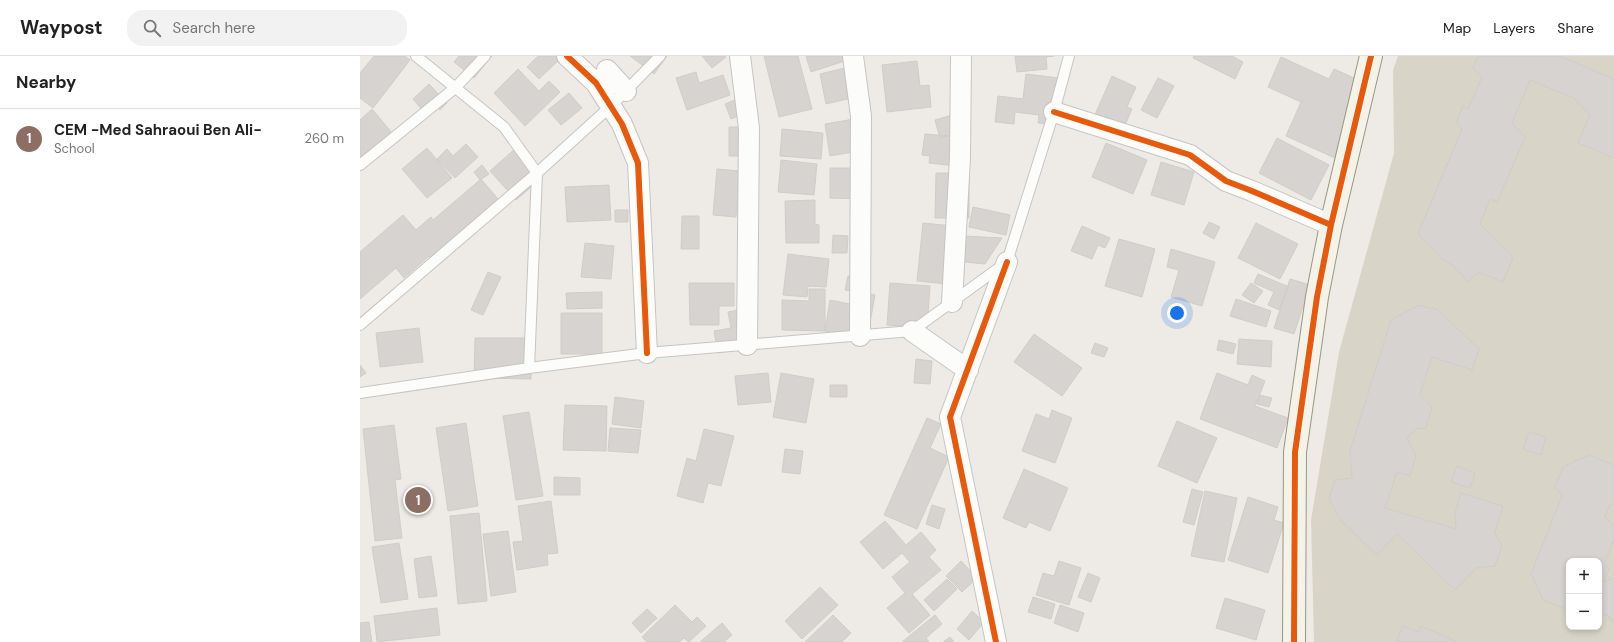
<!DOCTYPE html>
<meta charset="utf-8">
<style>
:root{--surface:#fff;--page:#f2f2f2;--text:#222;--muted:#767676;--line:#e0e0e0;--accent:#7c3aed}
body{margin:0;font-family:"DM Sans",sans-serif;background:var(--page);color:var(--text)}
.controls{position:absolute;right:12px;bottom:12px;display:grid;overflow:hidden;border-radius:8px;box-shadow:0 2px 6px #0003}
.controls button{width:36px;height:36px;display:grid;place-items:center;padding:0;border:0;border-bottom:1px solid var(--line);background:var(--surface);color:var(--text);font:20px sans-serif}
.you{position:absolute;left:817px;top:257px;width:14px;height:14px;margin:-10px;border:3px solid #fff;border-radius:50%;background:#1a73e8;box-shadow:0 0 0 6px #1a73e833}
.badge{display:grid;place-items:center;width:26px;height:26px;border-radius:50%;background:var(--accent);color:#fff;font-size:13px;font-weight:700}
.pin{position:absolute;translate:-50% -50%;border:2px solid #fff;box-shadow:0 1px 4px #0006}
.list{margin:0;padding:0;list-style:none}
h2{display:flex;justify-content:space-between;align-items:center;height:52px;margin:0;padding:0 16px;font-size:17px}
h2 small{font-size:13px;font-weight:400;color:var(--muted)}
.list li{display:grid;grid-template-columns:26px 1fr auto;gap:12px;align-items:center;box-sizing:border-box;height:60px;padding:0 16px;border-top:1px solid var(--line)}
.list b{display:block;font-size:15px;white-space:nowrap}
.list p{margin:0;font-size:13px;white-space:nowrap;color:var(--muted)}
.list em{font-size:13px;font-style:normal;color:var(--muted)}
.icon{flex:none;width:22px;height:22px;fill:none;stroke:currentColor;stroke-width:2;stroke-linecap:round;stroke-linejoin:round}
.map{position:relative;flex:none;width:1254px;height:586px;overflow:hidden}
header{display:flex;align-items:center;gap:24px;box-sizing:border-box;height:56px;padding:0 20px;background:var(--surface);border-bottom:1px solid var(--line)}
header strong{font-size:19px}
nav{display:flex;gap:22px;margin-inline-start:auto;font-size:14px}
.search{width:280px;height:36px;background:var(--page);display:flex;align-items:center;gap:10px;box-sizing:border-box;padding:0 14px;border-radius:16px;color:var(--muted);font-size:15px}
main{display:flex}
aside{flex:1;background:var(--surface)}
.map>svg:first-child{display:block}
</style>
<header>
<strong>Waypost</strong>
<div class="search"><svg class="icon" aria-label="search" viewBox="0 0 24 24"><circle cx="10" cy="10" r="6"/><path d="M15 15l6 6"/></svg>Search here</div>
<nav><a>Map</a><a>Layers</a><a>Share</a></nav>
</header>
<main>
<aside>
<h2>Nearby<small></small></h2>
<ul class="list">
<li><span class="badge" style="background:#8d6e63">1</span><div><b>CEM -Med Sahraoui Ben Ali-</b><p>School</p></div><em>260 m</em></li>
</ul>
</aside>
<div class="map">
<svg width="1254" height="586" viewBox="0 0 1254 586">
<rect width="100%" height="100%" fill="#eeebe7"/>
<path fill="#d8d5c8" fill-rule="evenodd" d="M1038,0H1254V586H954L951,464L979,296L1034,97L1033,14ZM1209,505H1239V571H1209Z"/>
<path fill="#d6d3d0" stroke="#d1ccc8" d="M14,0H45L50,4L13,52L0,42V17Z
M99,0H132L114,22L94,6Z
M178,0H203L179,23L167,11Z
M270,0H307L294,18Z
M342,0H365L366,1L352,12Z
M404,0H438L452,53L419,61Z
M446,0H493L494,2L451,16Z
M655,0H694L686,1L687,13L657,16Z
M834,0H872L883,6L875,23L833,2Z
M1118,0H1199L1254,23V102L1218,87L1230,59L1214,42L1170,24L1152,67L1165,81L1137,146L1130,143L1120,168L1153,202L1143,226L1118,216L1109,226L1091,208L1084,205L1058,178L1102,73L1096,67L1103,50L1108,53L1122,21L1113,12Z
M921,1L969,23L974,13L1003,26L986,107L926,80L941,46L908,31Z
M557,5L560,30L569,29L571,51L527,56L522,9Z
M493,10L500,40L466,48L460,18Z
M158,13L179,35L189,25L200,36L165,70L134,37Z
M336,16L339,27L363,19L370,39L327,54L316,22Z
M666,18L699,22L694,68L678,67L679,59L655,56L654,68L635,66L638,40L663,43Z
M752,20L776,31L767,51L772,53L763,74L734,61Z
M798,22L814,30L797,62L781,54Z
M69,28L87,47L80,54L75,48L65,57L53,43Z
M209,37L222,52L201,69L188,54Z
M380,42L386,57L371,63L365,48Z
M12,53L37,83L0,106V64Z
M606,55L611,73L580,82L575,64Z
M500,62L504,94L470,100L465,68Z
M369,71H394L393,100H369Z
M422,73L463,77L461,103L420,100Z
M565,78L599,81L596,110L569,107L570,100L562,99Z
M917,82L969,109L951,144L899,117Z
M746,87L787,104L773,138L732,121Z
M106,88L118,101L95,122L77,103L87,93L93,100Z
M157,91L183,121L156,144L130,115Z
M67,92L92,122L67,142L42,113Z
M421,104L457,108L454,139L418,136Z
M801,106L834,116L824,149L791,139Z
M122,109L129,118L120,124L114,116Z
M470,112H504V143L470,142Z
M357,113L380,115L376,161L353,159Z
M576,117H609V162H575Z
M121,123L145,151L77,209L69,200L44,222L36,212L0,243V196L43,159L56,174L71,161L73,164Z
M249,129L251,164L207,166L205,131Z
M455,144V168L459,169V187H426L425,145Z
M613,151L650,159L646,179L609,171Z
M255,154H268V166H255Z
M322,160H339V193H321Z
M849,166L860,171L854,183L843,177Z
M563,167L593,170L587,228L557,225Z
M896,167L938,188L920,223L878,202Z
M722,170L750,182L745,192L738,189L732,203L711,195Z
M473,179L488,180L487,197H472Z
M605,180L642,182L625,208L605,206Z
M759,183L795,193L782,241L745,230Z
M225,187L254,190L251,223L221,221Z
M811,193L855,206L842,250L811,241L819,214L807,211Z
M428,198L469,203L466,231L448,230L447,241L423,239Z
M128,216L141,221L123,259L111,254Z
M898,218L929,231L919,254L908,249L914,236L894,227Z
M488,220L506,224L504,237L515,239L507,283L465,275L470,244L495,249L497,236L485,234Z
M930,223L950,229L934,278L914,272Z
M329,227H374V250H359V269H330Z
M530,227L570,230L567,272L527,269Z
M891,227L903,235L894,247L882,239Z
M449,233H465V275L422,274V244L449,245Z
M242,236V252L207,253L206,237Z
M876,243L911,255L906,271L870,260Z
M1059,249L1077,254L1076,252L1119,293L1112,314L1072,301L1060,339L1072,351L1066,372L1056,373L1047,382L1056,400L1050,420L1037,416L1025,452L1096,473L1095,457L1101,437L1143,450L1135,477L1142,490L1135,510L1116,512L1095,534L1037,478L1017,499L981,465L969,443L975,424L992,422L990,395L1031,264Z
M383,253L395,267L399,290L358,297L354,275L371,272L368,256Z
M201,257H242V298H201Z
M59,272L63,306L20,311L16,277Z
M674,278L722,312L702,340L654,306Z
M115,282H172L171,323L114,322Z
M879,283L912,285L911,311L877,308Z
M859,284L876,288L873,298L857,294Z
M735,287L748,292L744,301L731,297Z
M556,303L572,305L570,328L554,327Z
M0,309L6,317L0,321Z
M408,317L411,346L378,349L375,320Z
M421,317L454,323L446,367L413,361Z
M857,317L888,329L892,319L905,325L895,350L928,362L917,392L840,363Z
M470,329H487V341H470Z
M900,339L912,342L909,351L897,348Z
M255,341L284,345L281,372L252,368Z
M205,349L247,350L246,395L203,394Z
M692,354L712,362L695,407L662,395L676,358L689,363Z
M169,356L183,440L156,444L143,360Z
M567,362L581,368L570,392L589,401L557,473L524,459Z
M817,365L857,382L837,427L798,410Z
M106,367L118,450L88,455L76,372Z
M34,369L41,423L35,424L42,482L15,485L3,373Z
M250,372L281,374L278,397L248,395Z
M344,373L374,380L361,430L348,427L343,447L317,440L327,402L336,405Z
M1169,376L1186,381L1181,399L1163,393Z
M425,393L443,395L440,418L422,416Z
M1229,399L1254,409V450L1250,448L1245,461L1254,470V483L1244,508L1249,513L1244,526L1254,522V567L1248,560L1239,557V505H1209V554L1183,544L1171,518L1202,439L1195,431L1203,411Z
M1097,410L1115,417L1110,432L1091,426Z
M664,413L708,432L690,475L669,466L666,472L643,462Z
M194,421L220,422V439H194Z
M832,433L843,436L834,469L823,466Z
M845,435L877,442L864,506L831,500Z
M888,441L918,451L914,464L924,467L908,517L868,504Z
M191,445L198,497L187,498L188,509L157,514L153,486L163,485L158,450Z
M572,449L585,453L579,473L566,468Z
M119,457L127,545L98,548L90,460Z
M525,465L546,489L561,476L576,494L569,501L581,514L552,538L570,559L549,577L527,552L545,537L532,521L550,506L542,497L523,513L500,486Z
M148,475L156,536L131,540L123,478Z
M39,487L48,543L21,547L12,491Z
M71,500L77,540L59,542L54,503Z
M601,505L617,522L602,536L586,520Z
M699,505L721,512L709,549L676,539L683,517L694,520Z
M728,517L740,522L731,546L718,541Z
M587,523L597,533L574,555L564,544Z
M460,531L478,549L442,583L425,565Z
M673,541L695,548L691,563L668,556Z
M865,542L905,554L896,584L856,572Z
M315,549L332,566L337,561L346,570L329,586L324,582L319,586H287L282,581Z
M700,549L724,557L718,576L694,567Z
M77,552L80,579L17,586L14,560Z
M287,553L297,562L281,577L272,567Z
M612,555L624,566L609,584L597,573Z
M473,559L491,577L482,586H445Z
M575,559L582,568L566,582L569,586H542Z
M9,566L12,586H0V567Z
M362,567L372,579L364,586H340Z
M1043,570L1058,576L1061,570L1096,585V586H1036Z
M590,581L594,586H583Z"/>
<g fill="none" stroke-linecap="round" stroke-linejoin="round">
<g stroke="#c6c5c3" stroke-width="12">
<path id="lane" d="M56,0L144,71L177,117L169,312
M0,109L95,32L125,0
M0,269L177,117L251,50L300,0
M0,337L169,312L287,297L552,275L647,206L694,56L709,0"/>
</g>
<g stroke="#c6c5c3" stroke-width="22">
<path id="street" d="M207,0L236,27L262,68L278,107L287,297
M380,0L389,72L387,289
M493,0L501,60L500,280
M247,14L266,35
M694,56L830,99L866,125L892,135L971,169
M592,246L600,102L601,0
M552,275L608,314
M636,586L590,361L647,206"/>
</g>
<g stroke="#99977e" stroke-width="24">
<path id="secondary" d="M934,586L935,396L957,241L971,169L1011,0"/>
</g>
<use href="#lane" stroke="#fcfcfb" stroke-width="10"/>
<use href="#street" stroke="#fcfcfb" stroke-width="20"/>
<use href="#secondary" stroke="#f4f3ea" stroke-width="22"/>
<g stroke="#fff" stroke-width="8">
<path id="cycleway" d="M207,0L236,27L262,68L278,107L287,297
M694,56L830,99L866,125L892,135L971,169
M636,586L590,361L647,206
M934,586L935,396L957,241L971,169L1011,0"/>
</g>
<use href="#cycleway" stroke="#e8590c" stroke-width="6"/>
</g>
</svg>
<div class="controls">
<button>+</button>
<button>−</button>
</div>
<div class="you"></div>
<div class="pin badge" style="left:58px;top:444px;background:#8d6e63">1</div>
</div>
</main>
